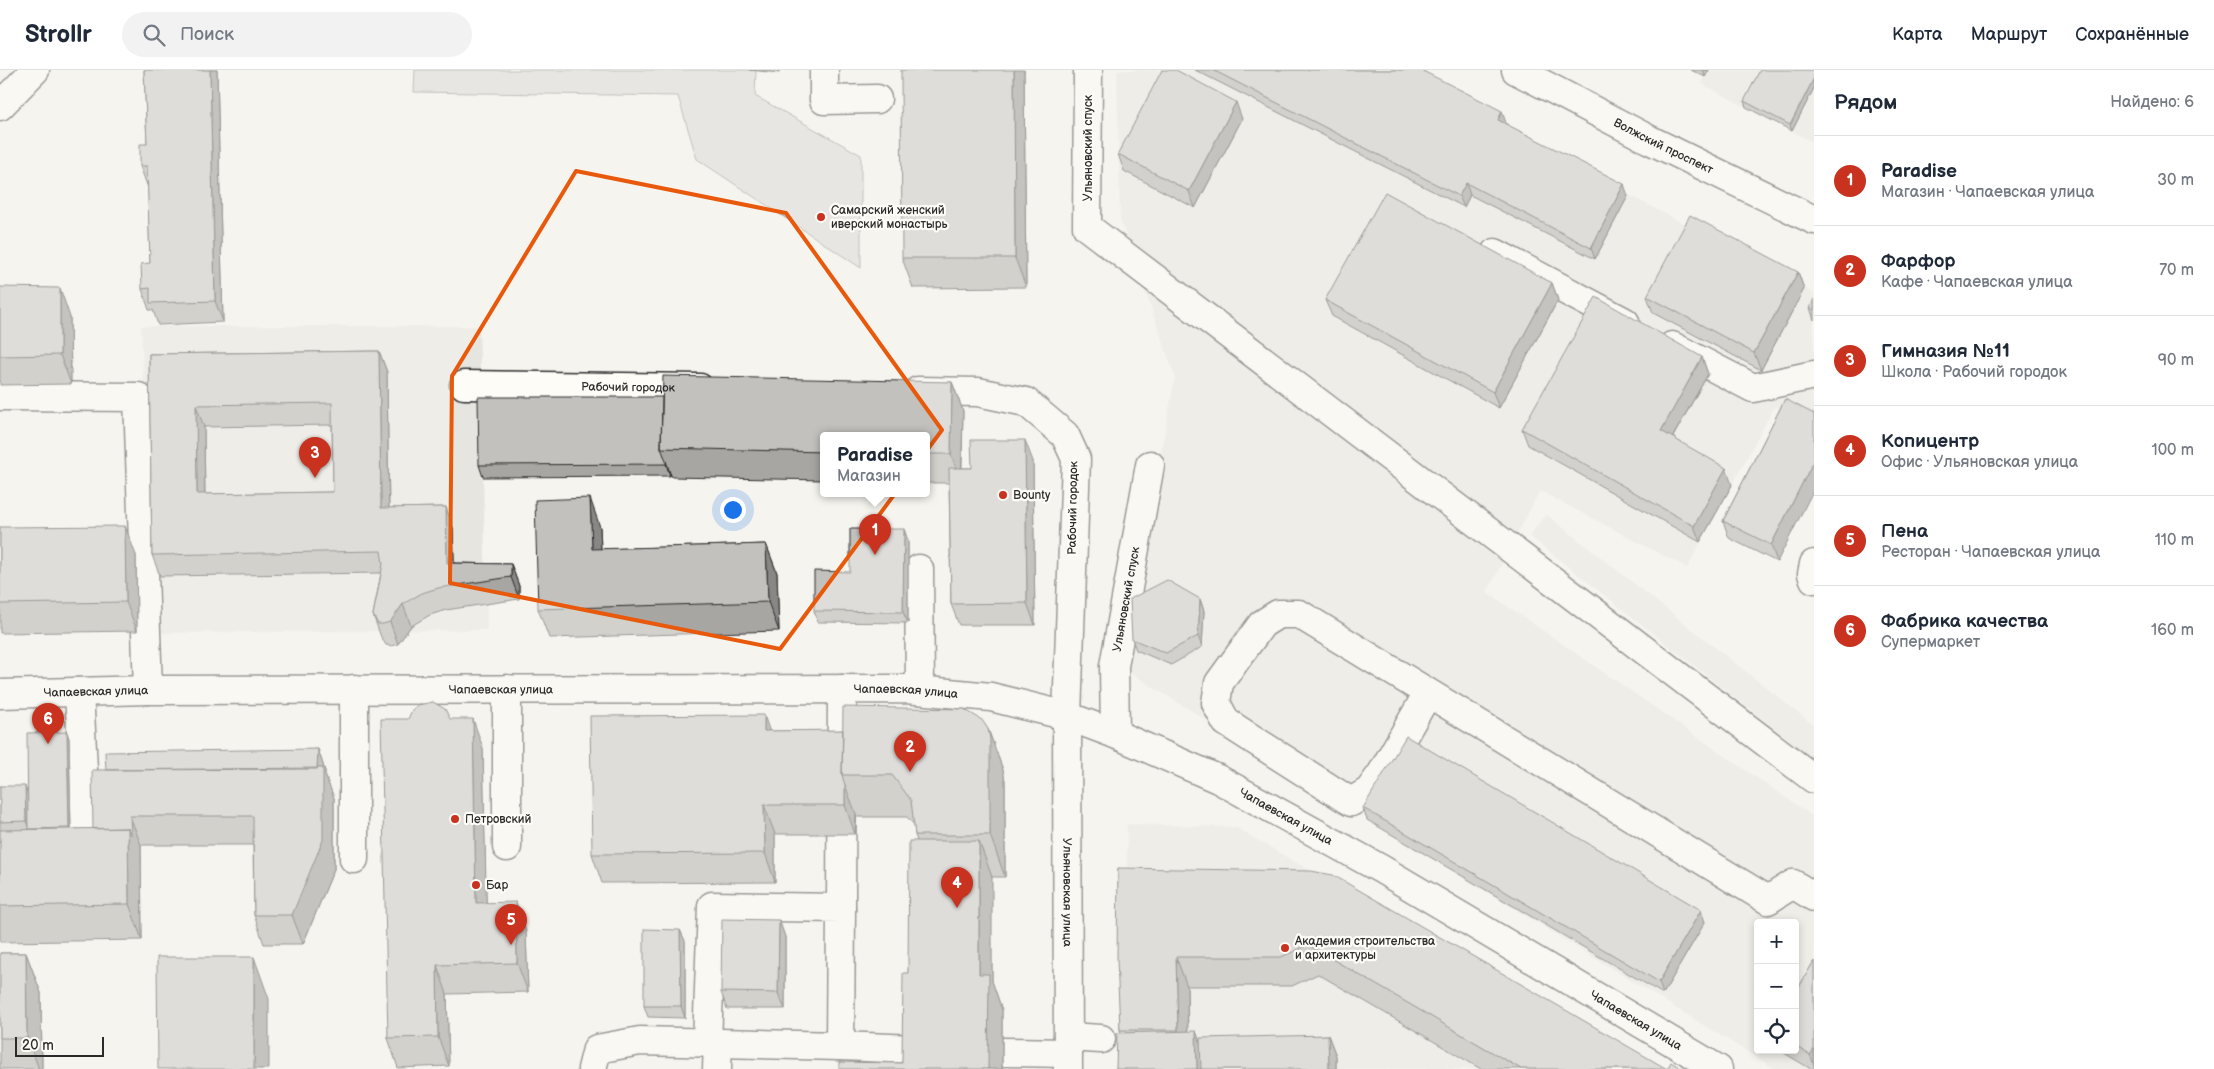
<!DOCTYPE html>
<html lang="ru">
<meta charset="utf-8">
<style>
:root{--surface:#fff;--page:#f2f2f3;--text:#1f2937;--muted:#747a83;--line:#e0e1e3;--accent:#c8321e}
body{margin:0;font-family:"Balsamiq Sans",sans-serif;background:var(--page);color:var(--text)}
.controls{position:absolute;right:15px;bottom:15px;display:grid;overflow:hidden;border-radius:5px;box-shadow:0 2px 8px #0003}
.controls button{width:45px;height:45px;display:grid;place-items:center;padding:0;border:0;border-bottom:1px solid var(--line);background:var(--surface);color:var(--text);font:25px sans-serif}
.scale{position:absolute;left:15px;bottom:12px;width:89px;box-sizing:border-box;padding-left:5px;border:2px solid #2b2b2b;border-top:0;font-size:14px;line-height:18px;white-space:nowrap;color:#2b2b2b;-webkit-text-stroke:4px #fdfcf7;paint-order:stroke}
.you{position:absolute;left:732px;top:439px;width:18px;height:18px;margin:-12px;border:4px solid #fff;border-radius:50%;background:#1a73e8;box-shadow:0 0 0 8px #1a73e833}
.badge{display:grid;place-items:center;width:32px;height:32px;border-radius:50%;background:var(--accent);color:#fff;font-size:16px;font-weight:700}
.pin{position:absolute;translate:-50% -41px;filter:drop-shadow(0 1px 2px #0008)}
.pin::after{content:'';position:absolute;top:26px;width:18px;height:15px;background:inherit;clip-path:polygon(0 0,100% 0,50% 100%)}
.popup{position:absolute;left:820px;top:362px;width:110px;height:65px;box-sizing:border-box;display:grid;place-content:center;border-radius:5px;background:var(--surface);filter:drop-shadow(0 1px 4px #0005);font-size:16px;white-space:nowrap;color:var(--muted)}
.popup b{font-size:19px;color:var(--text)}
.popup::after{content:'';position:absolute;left:50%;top:100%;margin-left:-10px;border:10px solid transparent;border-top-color:var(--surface)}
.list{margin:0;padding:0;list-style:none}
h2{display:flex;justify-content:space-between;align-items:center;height:65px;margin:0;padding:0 20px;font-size:21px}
h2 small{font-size:16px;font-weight:400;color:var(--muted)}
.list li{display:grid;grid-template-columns:32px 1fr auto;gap:15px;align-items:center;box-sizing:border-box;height:90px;padding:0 20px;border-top:1px solid var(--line)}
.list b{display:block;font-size:19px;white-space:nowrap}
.list p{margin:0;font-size:16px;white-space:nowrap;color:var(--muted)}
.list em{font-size:16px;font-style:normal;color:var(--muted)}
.icon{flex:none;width:28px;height:28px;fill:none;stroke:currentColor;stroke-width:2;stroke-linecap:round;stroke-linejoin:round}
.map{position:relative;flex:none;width:1814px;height:999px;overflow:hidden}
header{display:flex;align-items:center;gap:30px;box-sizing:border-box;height:70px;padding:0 25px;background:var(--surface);border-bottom:1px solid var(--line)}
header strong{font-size:24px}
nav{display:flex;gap:28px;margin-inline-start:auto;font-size:18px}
.search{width:350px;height:45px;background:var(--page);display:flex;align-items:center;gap:12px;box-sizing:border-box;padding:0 18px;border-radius:28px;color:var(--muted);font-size:19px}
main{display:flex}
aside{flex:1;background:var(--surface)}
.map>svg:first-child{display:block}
</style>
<header>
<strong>Strollr</strong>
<div class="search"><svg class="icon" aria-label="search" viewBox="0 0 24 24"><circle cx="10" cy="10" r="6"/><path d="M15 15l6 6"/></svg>Поиск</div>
<nav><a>Карта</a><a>Маршрут</a><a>Сохранённые</a></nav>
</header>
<main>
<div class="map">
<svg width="1814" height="999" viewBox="0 0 1814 999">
<rect width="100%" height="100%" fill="#f5f4ef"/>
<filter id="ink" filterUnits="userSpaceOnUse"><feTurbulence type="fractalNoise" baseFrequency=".02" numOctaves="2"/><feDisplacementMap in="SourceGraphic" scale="10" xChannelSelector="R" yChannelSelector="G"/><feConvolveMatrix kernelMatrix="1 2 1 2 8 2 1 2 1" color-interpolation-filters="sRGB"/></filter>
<g filter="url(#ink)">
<path fill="#e6e5e0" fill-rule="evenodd" d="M1117,0H1395L1814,223V357L1775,336L1687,498L1540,421L1487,522L1814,747V999H1775L1120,597L1175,307L1120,149ZM1758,853H1795V980H1758Z
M1691,0H1814V73L1702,14L1705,7Z
M141,256H479L487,560L154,563Z
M1546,444L1814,655V690L1529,466Z
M1127,754L1235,757L1654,999H1125Z"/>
<path fill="#d7d6d2" stroke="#81807e" d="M415,0H756L755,26L861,85V198L697,89L678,26L414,22Z"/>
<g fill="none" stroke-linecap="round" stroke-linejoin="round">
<g stroke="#2b2b2b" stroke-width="31">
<g id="minor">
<path d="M824,0V30L877,29"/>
<path d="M1088,0L1087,157L1814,709"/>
<path d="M0,36L35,0"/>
<path d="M1495,183L1625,252"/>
<path d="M1672,276L1753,318L1814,305"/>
<path id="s1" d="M464,315L700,318"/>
<path id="s2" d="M918,321L978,322L1026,332L1065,365L1076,389L1067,646L1068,999"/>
<path d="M0,326L138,327L148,620"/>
<path d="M1814,494L1812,504L1814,509"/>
<path d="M919,499L920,620"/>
<path d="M507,619V777"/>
<path d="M1428,623L1382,703L1369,721L1351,732L1226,652L1216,633L1219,613L1262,554L1278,544H1299L1768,830L1793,814L1814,827"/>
<path id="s3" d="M0,624L148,620L906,619L991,627L1067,646L1115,664L1218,709L1381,799L1718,999"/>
<path id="s4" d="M1115,664L1114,596L1150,395"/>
<path d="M0,787L82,777L83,699L79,622"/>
<path d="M354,789V619"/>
<path d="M841,838L842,619"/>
<path d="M1068,967L1101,969"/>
<path d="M707,973L712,836L841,838L840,976"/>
<path d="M1002,982L1068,983"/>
<path d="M592,999L597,979L640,971L840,976L916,979"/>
<path d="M717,999L718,973"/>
</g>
</g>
<g stroke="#2b2b2b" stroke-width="31">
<g id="major">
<path id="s5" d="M1516,0L1650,70L1814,150"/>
</g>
</g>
<use href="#minor" stroke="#fdfcf7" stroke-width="28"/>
<use href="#major" stroke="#fdfcf7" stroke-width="28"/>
</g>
<path fill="#a7a6a3" stroke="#2b2b2b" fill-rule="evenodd" d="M144,0H217L223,252L158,255L153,240H149L142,219L150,193L148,118L140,96L147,74Z
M749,0H780L779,3Z
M1024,0L1026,217L913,218L902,188Z
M1195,0H1421L1506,53V54L1628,126L1595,189L1470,125L1464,137Z
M1691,0H1709L1705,7Z
M1814,0V18L1792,61L1746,37L1744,31Z
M1242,49L1195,138L1124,101L1118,84Z
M1798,202L1804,219L1761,300L1653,243L1647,226Z
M1552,213L1558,230L1499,338L1332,246L1325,230Z
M0,217L70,247L71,314L0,315Z
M1814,229V250L1810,238Z
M379,281L387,302L389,438L446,437L453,458L454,493L511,494L519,516V529L446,540L430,545L411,556L398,574L391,576L386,575L381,567L373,545L381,503L160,506L152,485L149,284ZM332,355L333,422L205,424L204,357Z
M1702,287L1708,304L1673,367L1732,415L1700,472L1528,375L1522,359Z
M952,312L963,341L962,398H972L1033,391L1035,555H959L951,534L949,413H926V366H824V410L672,407L670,403V406L483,407L479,395L662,327Z
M1785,329L1777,492L1729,468L1723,451Z
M0,457L136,485L137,561L0,563Z
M600,457L601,479L766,474L777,503L779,561L549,568L538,539Z
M904,459L908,471V553L818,552L814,541L850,502Z
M1200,529L1204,541L1202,577L1171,595L1136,580L1132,569Z
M408,649H450L483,678L486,832L526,861L528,922L447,924L449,996L398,998L388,968Z
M988,659L1003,700L1005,711V807H991L992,911L1002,940V999H839L902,993L917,771L915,765L914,755L907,747H857L856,744L855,764H775V812L602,813L592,784L769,661Z
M69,668L71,759H93L106,700L318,679L325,701V705L334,728V799L303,874H264L254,845L253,775H141L142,870L0,872V716L28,724Z
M1363,738L1705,852L1663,924L1367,750Z
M1118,798L1667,999H1682H1481L1318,904L1292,916H1187L1188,962L1200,973L1328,965L1336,986V999H1116L1121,963L1120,960Z
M779,850L785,867V939H727L721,922Z
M680,860L685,871V948L648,947L644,936Z
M0,883H26L41,923L42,999H0Z
M1814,891V999H1811L1779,980H1795V924Z"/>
<path fill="#888785" stroke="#2b2b2b" d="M210,0H217L223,252L215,231Z
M1014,0H1024L1026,217L1015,188Z
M1703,0H1709L1705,7Z
M1814,8V18L1792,61L1790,55Z
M1236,32L1242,49L1195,138L1189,121Z
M1502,41L1506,53L1502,61L1498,50Z
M1466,113L1470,125L1464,137L1459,126Z
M1624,114L1628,126L1595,189L1591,178Z
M1798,202L1804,219L1761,300L1754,283Z
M1552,213L1558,230L1499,338L1493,322Z
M60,218L70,247L71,314L60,285Z
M379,281L387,302L389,459L381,438Z
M1702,287L1708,304L1667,377L1661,361Z
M952,312L963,341L961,413L951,384Z
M196,335L204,357L205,446L197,424Z
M1025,370L1033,391L1035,555L1027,533Z
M1814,390V419L1777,492L1771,475Z
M666,391L670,403V406L666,394Z
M1726,398L1732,415L1700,472L1694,456Z
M590,428L600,457L602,508L592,479Z
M446,437L453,458L455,515L447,493Z
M125,456L136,485L137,561L126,532Z
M904,459L908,471V553L903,542Z
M766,474L777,503L779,561L768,532Z
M511,494L519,516V529L511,507Z
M1200,529L1204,541L1202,577L1198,566Z
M403,534L411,556L398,574L390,552Z
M764,645L774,674L764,661Z
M473,649L483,678L487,862L476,833Z
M988,659L1003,700L1005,711V807L990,765Z
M67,662L69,668L71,764L69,758Z
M318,679L325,701V705L334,728V799L303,874L292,845L317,706Z
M845,715L856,744L855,764L845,735Z
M25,716L29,728V759L26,751Z
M764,735L775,764V812L765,783Z
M130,746L141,775L142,870L129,834L128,758Z
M979,771L992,807V911L1002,940V999H988L979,904Z
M516,832L526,861L528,922L517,893Z
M1701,840L1705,852L1663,924L1659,912Z
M779,850L785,867V939L778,923Z
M680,860L685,871V948L681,936Z
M26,883L41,923L42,999H39L27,968Z
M254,887L269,929V999H254Z
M1176,887L1187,916L1188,989L1178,960Z
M437,895L447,924L449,996L438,967Z
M1196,961L1207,990V999H1197Z
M1328,965L1336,986V999H1329Z
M1814,979V995L1810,985Z"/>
<path fill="#c2c1be" stroke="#2b2b2b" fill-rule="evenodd" d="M144,0H210L215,231L150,233V218L142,219L141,194L150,193L147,96H140V74H147Z
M901,0H1014L1015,188H902Z
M1162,0H1176L1236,32L1189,121L1118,84Z
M1213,0H1421L1502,41L1498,50L1624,114L1591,178L1466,113L1459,126Z
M1760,0H1814V8L1790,55L1744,31Z
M1385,122L1552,213L1493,322L1325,230Z
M1690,145L1798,202L1754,283L1647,226Z
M0,217L60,218V285L0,286Z
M1596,227L1702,287L1661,361L1726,398L1694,456L1522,359Z
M1814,229V240L1810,238Z
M379,281L381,438L446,437L447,493L511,494V507L438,518L422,523L403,534L390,552L383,554H378L373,545L383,494L381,481L152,485L149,284ZM332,333L333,422L197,424L196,335Z
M663,306L952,312L951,384H926V366H824V382L661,378Z
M478,327H662L661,378L666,391V394L479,395Z
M1785,329L1814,344V390L1771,475L1723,451Z
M971,370H1025L1027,533L951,534L949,398H972Z
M590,428L592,479L766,474L768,532L538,539L535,430Z
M125,456L126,532L0,534V457Z
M850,459H904L903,542L814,541V501L850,502Z
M1167,510L1200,529L1198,566L1166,583L1132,569L1130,529Z
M433,632L445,639L450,649H473L476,833L516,832L517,893L437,895L438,967L388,968L381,649H408L412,640L418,635Z
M843,637L964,639L982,650L988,659L990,669V765H915L911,730L892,705H842Z
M764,645V661L843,660L842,705L845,715V735H764L765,783L592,784L590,646Z
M67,662L69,758L28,759L27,663Z
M1406,666L1701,840L1659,912L1363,738Z
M318,679L317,699L106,700L105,682Z
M323,698V770L292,845H254L253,746H130L131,765L128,758L93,759L92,700Z
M0,716H25L26,751L0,752Z
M128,758L129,834L0,836V760Z
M909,771H979V904H989L988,999H839V992L902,993L903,903H908Z
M1118,798L1311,801L1333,805L1667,999H1521L1308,875L1281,887H1176L1178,960H1120L1117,889Z
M722,849L779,850L778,923L721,922Z
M644,859L680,860L681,936H644Z
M0,883H26L27,968H0Z
M157,887H254V999H158Z
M1814,891V979L1810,985L1795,976V924Z
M1196,961L1197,999H1116L1117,963Z
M1328,965L1329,999H1201L1200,968Z
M1671,992L1682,999H1667Z"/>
</g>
<path d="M0 0H1814V999H0ZM576,101L786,143L942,360L780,579L450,513L452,306Z" fill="#f5f4ef" fill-opacity=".55" fill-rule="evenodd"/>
<path fill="none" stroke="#e8590c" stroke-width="4" stroke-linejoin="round" d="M576,101L786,143L942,360L780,579L450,513L452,306Z"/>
<g fill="#c8321e" stroke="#fdfcf7" stroke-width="2">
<circle cx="821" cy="147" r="5"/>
<circle cx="1003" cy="425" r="5"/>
<circle cx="455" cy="749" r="5"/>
<circle cx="476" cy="815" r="5"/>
<circle cx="1285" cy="878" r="5"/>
</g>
<g text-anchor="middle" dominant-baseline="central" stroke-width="4.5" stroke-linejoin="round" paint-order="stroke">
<g font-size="12" fill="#2b2b2b" stroke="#fdfcf7">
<text stroke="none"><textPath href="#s5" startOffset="166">Волжский проспект</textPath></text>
<text transform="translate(1088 78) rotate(-90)">Ульяновский спуск</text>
<text stroke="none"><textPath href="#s1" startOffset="164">Рабочий городок</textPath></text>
<text transform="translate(1073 438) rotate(-89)">Рабочий городок</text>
<text stroke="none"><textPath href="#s4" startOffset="136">Ульяновский спуск</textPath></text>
<text stroke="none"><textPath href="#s3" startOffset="501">Чапаевская улица</textPath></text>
<text stroke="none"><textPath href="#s3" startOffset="96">Чапаевская улица</textPath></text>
<text stroke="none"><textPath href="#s3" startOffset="906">Чапаевская улица</textPath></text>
<text stroke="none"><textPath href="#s3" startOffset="1311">Чапаевская улица</textPath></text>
<text stroke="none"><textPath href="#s2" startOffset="620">Ульяновская улица</textPath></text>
<text stroke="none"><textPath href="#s3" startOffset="1716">Чапаевская улица</textPath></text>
</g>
<g font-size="12" fill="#2b2b2b" stroke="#fdfcf7" text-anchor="start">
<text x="831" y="140">Самарский женский<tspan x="831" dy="14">иверский монастырь</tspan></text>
<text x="1013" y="425">Bounty</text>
<text x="465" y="749">Петровский</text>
<text x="486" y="815">Бар</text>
<text x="1295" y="871">Академия строительства<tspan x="1295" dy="14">и архитектуры</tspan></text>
</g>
</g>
</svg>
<div class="controls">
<button>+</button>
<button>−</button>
<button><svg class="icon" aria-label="locate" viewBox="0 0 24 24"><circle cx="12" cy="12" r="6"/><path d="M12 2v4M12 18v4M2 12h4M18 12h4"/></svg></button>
</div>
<div class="scale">20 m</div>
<div class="you"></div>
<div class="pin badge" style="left:875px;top:485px">1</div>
<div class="popup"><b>Paradise</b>Магазин</div>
<div class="pin badge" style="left:910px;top:702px">2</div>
<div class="pin badge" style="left:315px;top:408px">3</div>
<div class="pin badge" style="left:957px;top:838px">4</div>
<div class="pin badge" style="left:511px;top:875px">5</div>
<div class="pin badge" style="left:48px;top:674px">6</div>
</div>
<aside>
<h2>Рядом<small>Найдено: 6</small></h2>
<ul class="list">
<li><span class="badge">1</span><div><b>Paradise</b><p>Магазин · Чапаевская улица</p></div><em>30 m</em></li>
<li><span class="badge">2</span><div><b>Фарфор</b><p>Кафе · Чапаевская улица</p></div><em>70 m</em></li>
<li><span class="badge">3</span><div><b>Гимназия №11</b><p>Школа · Рабочий городок</p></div><em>90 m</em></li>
<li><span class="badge">4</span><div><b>Копицентр</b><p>Офис · Ульяновская улица</p></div><em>100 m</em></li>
<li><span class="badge">5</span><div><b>Пена</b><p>Ресторан · Чапаевская улица</p></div><em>110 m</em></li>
<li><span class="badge">6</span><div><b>Фабрика качества</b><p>Супермаркет</p></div><em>160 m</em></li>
</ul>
</aside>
</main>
